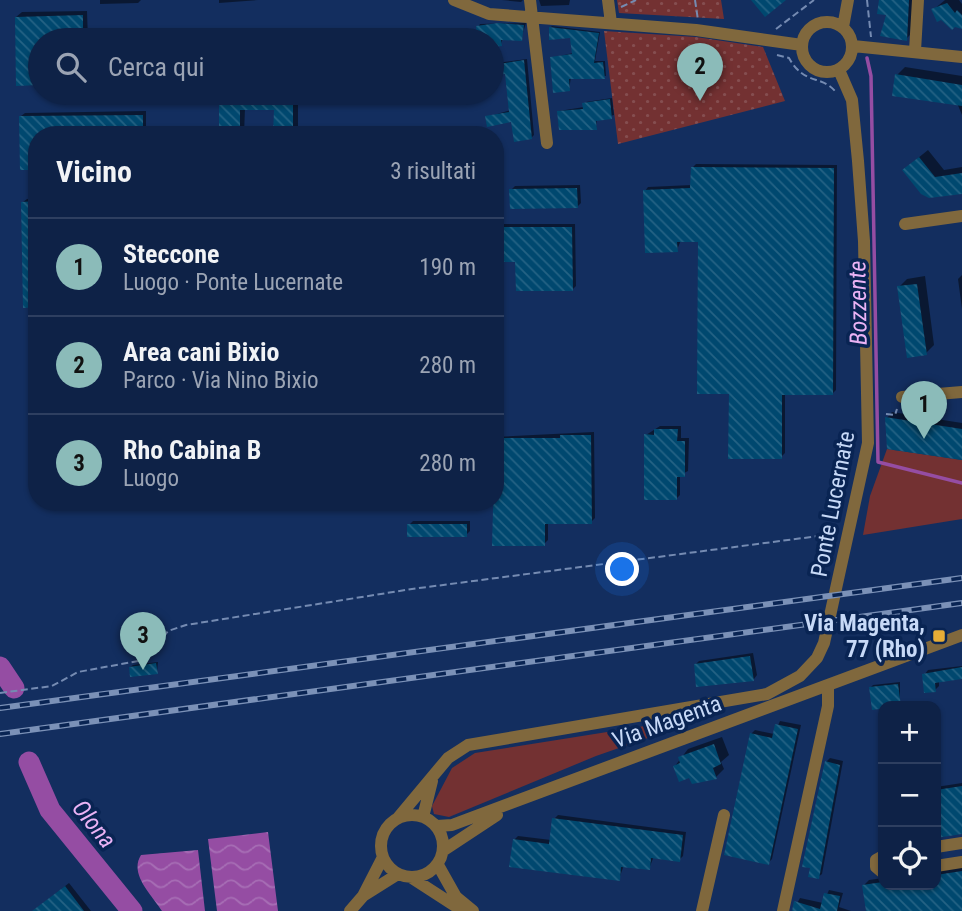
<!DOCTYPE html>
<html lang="it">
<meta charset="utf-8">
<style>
:root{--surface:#0e2247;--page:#172a4e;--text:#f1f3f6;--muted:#9ba4b4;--line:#2e3f60;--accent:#8bbbb9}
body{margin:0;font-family:"Roboto Condensed",sans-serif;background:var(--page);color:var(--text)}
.controls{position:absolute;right:21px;bottom:21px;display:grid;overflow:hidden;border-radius:14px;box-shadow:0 2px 5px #0004}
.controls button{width:63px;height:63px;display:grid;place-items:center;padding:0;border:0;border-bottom:2px solid var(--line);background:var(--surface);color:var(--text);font:35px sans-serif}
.you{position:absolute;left:623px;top:570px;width:24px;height:24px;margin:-18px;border:5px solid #fff;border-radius:50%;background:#1a73e8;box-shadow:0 0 0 10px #1a73e833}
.badge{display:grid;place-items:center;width:46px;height:46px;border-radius:50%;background:var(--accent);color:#111;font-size:23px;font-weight:700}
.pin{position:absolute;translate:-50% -58px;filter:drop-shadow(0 2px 4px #0008)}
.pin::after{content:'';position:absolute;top:37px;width:24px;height:21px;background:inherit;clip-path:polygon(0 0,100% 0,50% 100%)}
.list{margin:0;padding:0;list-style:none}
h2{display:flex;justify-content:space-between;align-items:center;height:91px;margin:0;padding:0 28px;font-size:30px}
h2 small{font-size:23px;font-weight:400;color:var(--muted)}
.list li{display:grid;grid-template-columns:46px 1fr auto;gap:21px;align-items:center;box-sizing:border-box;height:98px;padding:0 28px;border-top:2px solid var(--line)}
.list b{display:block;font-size:26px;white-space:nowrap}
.list p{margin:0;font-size:23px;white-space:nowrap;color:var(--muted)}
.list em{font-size:23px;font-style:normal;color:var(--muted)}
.icon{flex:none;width:38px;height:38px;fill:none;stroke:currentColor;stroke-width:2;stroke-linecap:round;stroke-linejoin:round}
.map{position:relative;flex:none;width:962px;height:911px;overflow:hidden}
.search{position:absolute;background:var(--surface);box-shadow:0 2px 5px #0004;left:28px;top:28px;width:476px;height:77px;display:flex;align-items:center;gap:18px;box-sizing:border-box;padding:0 24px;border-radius:38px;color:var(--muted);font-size:26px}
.panel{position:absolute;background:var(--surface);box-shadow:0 2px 5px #0004;left:28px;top:126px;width:476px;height:385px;border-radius:28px}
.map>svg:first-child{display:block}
</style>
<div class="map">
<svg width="962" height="911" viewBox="0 0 962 911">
<defs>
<pattern id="park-dots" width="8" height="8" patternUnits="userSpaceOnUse" patternTransform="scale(1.75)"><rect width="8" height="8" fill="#733132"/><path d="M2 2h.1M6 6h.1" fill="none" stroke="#854e50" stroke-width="1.8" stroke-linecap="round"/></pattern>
<pattern id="water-waves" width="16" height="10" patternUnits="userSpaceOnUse" patternTransform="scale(1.75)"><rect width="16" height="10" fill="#954da3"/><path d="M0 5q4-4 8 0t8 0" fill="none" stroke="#a76eb5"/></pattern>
<pattern id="building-back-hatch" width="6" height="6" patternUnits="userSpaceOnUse" patternTransform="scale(1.75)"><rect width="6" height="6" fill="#00486f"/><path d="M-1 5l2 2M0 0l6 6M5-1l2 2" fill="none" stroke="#246284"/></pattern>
</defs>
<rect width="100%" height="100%" fill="#132e5f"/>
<path fill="#733132" d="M887,449L962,460V519L863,535L870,496Z
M714,715L596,756L449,817L434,814L432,806L452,768L475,753Z"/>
<path fill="url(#park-dots)" d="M617,0H721L724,19L619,13Z
M604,31L696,37L763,47L785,101L618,144Z"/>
<path fill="url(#water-waves)" d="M268,832L278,911H217L208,839Z
M198,850L205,911H162C151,894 129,874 141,855Z"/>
<path fill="#0007" d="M100,0H141L138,3L100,4Z
M219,0H258L219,3Z
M502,0H523L521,2Z
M539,0H570L569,5L541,6Z
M881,0H914L910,35L906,39Z
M945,0H959L962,4V27L933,10Z
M87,11L88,40H40V84H18L16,17L22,12Z
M526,23L521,39L503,38L501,44L494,45L496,63L527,59L534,135L531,138L513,120L487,117L511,110L506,72L492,74V40H483L478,27L480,24Z
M552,26L600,32L595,61H605L606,76L571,77L569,90L551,58L573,53L571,36L550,28Z
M905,67L962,76V115L957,103L897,75Z
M221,93H298V135H275V108H245L244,135H221Z
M612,98L614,115L597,119L596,129L559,111L584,107L586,102Z
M146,111V135H37L21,116L25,113Z
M928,150L944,170L962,167V192L929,196L913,162Z
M696,164L837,165L836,390L832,394L785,393V453L781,457L730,393L700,240H681L677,250L645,191L648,187L692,185V168Z
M580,185L581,203L577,207L511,190L515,186Z
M37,198V306L23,202L27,199Z
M495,224H575L576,286L572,290L517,260H495Z
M962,275V309L958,279Z
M925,276L934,345L926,353L899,287L907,279Z
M892,412L962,423V458L887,418Z
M660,426H681V438H689L688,471L680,475V495L677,498L646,435Z
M594,432L595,518L591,522H548V540L544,544L495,502V437Z
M413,521H470V531L466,535L409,525Z
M753,653L757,675L754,679L695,665L699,661Z
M158,662L157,672L130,667L133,665Z
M962,666V677L939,681V686L935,690L924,675L928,670Z
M900,682V705L871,687L873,685Z
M780,721L801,725L772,859L768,863L751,734L755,730L774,734Z
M722,737L729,755L721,762L724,769L716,777L675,766L688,749Z
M830,758L843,761L822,874L818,877L826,762Z
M962,783V832L936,836V787Z
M558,815L686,832L683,856L679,860L654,856L649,869L624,865L619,879L514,840L518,836L551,840L554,819Z
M962,866V911H868L864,885L869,880L883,878V885H936V870Z
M69,883L91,911H33Z
M829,890L843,893L839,907L851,911H793L800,898L823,903Z"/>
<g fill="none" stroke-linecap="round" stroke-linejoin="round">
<path stroke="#954da3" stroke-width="3.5" d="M867,58L871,76L878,462L962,483"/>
<path stroke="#954da3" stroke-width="21" d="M0,667L14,688
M29,762L50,810L132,911"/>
</g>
<path fill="url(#building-back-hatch)" d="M751,0H786L765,17Z
M879,0H909L907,41L880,36L886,15L877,14Z
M947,3L955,13L957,10L962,15V29L955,27L952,30L941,20L937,22L931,9Z
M83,15V40H40V85L16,86L15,17Z
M498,23L524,25L522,41L501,40L502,46L492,47V40H482L481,36H477L476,26Z
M549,27L599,33L594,63L603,62L605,79H569L570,91L553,93L550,57L572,54L570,38L549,40Z
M524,60L532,139L514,142L511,122L487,127L485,116L509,112L505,74L492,76V65Z
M895,74L962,85V106L892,96Z
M219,93H293V135H273L274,110H240V135H219Z
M610,99L612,119L596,121L597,130H559L557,111L583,109L582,103Z
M143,115V135H37V170H20L19,116Z
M919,157L935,177L962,173V194L929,198L921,194L902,170Z
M691,167L834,168L833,395H782V459H728L729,394H697L698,242H677L678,252L645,253L643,190L690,188Z
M577,188L578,208L510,209L509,189Z
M37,201V307L23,308L21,202Z
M495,227H572L573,291H516L515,262H495Z
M917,284L927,355L907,358L897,286Z
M885,417L962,429V460L887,449Z
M654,429H678L677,441H685V477H677V500H644V434L654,435Z
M560,435H591L592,524H545V546H492L495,438H560Z
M407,524H467V537H407Z
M750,656L754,681L696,687L694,664Z
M156,663L158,674L130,677L129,667Z
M962,667V679L935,683L936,692L924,693L922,674Z
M898,684L901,706L872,710L869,687Z
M775,724L798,729L769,865L724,855L750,733L772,738Z
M714,744L721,764L713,768L717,779L692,784L689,778L679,782L673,766L680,763L678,757Z
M825,761L840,765L819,879L808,877L810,868L802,867Z
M962,786V834L936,838V790Z
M552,818L683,835L680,862L651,858L650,870L621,867L620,881L509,867L513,839L549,844Z
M962,871V911H866L862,885L883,882V885H936V875Z
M65,886L84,911H32Z
M824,893L840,896L837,911H792L794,901L820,909Z"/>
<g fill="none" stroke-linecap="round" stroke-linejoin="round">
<path stroke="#758bb2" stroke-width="2" stroke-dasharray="7 3.5" stroke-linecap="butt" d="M695,0L698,20
M867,0L871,37
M621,7L636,0
M776,29L814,0
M777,55L789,58C804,85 821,75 835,91
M886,414L895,415L897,409
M0,693L52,686L78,672L138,661L148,656L168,631L186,625L412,589L834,534"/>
<path stroke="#80683d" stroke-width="12" d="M454,0L489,14L696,30L802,45
M530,0L547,143
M608,0L611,23
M802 47a25 25 0 1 1 50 0a25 25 0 1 1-50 0Z
M843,27L848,0
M853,46L962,57
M915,51L918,0
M905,224L962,216
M902,397L962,392
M381 846a31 31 0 1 1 62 0a31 31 0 1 1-62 0Z
M423,817L432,781
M397,819L448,758L468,745L767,694L800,676L817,658L824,643L868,443L864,241L858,161L852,100L839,70
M437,826L452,825L962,635
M936,847L962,843
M444,850L497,815
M883,856L876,860V867L883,873
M438,865L456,897L473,911
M936,866L962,862
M412,878L463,911
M363,896L398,874
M350,911L363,896L383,857
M702,911L724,815
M783,911L828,706V686"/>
<g stroke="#7b91b7" stroke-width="6">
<path id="rail" d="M0,708L962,578
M0,734L962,603"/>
</g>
<use href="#rail" stroke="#092453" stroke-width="3.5" stroke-dasharray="10" stroke-linecap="butt"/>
</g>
<rect fill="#e6ac36" stroke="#092453" stroke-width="2.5" x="932" y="629" width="14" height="14" rx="3.5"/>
<g text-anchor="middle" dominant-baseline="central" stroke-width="7" stroke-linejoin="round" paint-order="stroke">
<g font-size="23" fill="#c7d9f7" stroke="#092453">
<text transform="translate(833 504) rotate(-79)">Ponte Lucernate</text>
<text transform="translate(667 722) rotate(-20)">Via Magenta</text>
</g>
<g font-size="23" font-weight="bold" fill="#c7d9f7" stroke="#092453" text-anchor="end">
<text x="925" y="623">Via Magenta,<tspan x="925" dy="26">77 (Rho)</tspan></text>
</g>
<g font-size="24" font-style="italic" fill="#eab3f5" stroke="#092453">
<text transform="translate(858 303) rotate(-91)">Bozzente</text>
<text transform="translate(94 824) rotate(51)">Olona</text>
</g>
</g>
</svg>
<div class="controls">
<button>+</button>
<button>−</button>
<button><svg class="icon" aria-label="locate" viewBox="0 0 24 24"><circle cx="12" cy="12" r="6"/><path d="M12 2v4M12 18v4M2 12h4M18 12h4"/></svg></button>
</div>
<div class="you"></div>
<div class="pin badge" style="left:924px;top:439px">1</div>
<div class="pin badge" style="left:700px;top:101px">2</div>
<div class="pin badge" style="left:143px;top:670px">3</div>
<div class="search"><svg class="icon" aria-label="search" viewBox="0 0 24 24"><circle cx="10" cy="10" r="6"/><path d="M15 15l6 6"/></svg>Cerca qui</div>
<section class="panel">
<h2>Vicino<small>3 risultati</small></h2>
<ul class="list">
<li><span class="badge">1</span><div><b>Steccone</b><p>Luogo · Ponte Lucernate</p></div><em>190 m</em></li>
<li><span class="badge">2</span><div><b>Area cani Bixio</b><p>Parco · Via Nino Bixio</p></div><em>280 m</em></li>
<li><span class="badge">3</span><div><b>Rho Cabina B</b><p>Luogo</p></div><em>280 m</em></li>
</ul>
</section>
</div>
